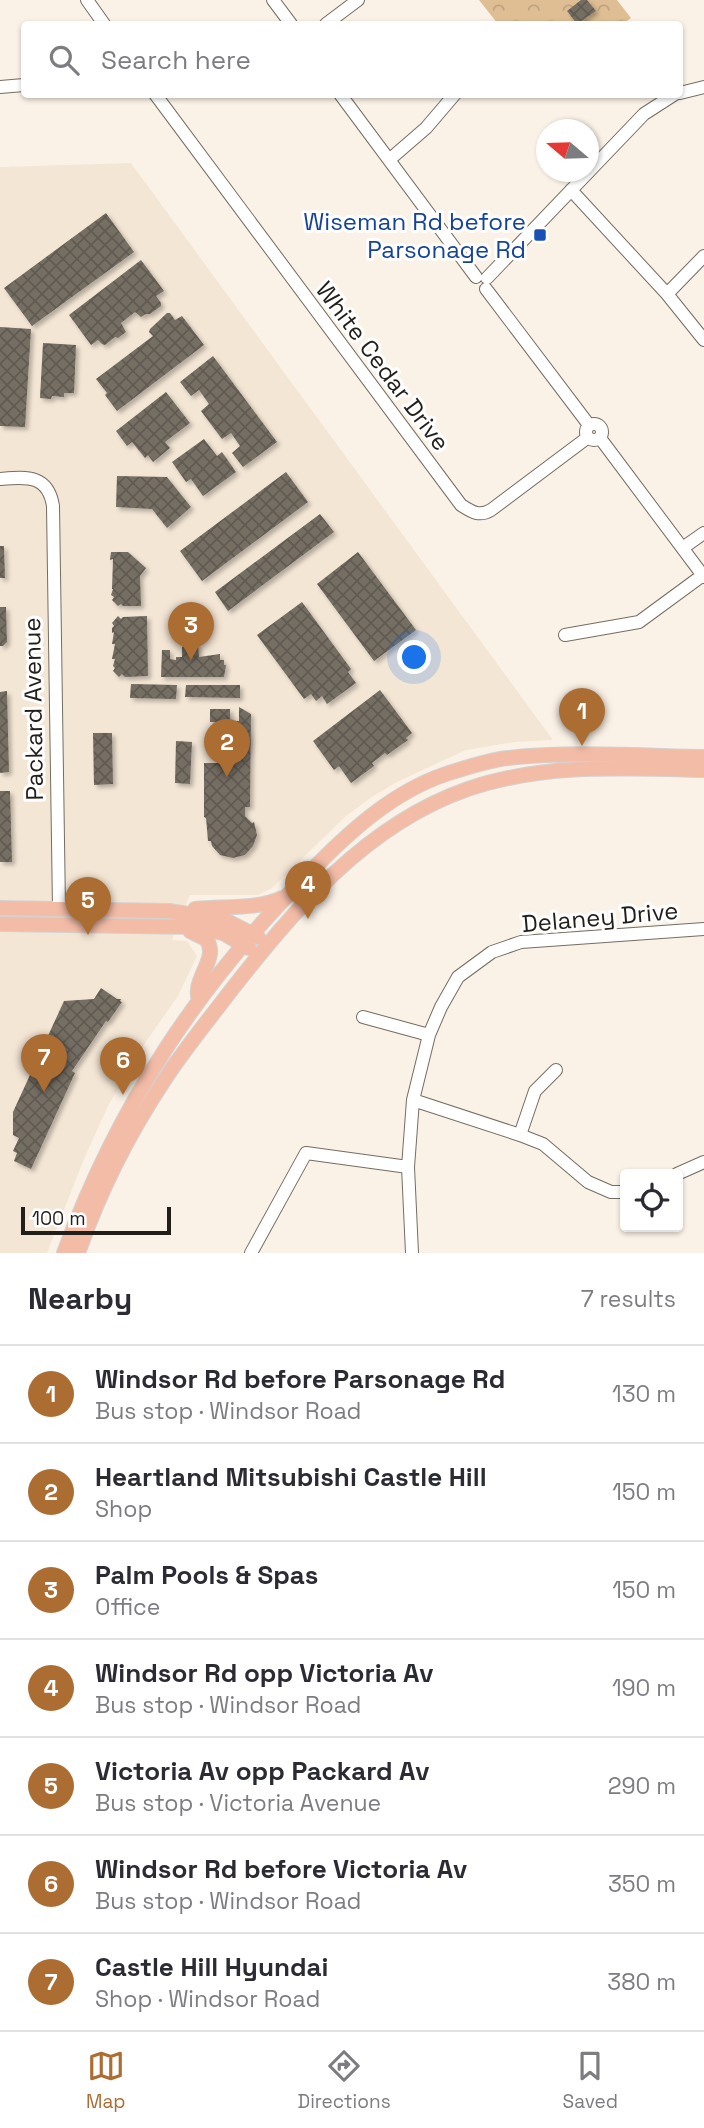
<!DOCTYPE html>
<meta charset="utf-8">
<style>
:root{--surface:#fff;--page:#f2f2f3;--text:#2b2b33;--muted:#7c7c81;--line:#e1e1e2;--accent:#ac6d33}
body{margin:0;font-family:"Space Grotesk",sans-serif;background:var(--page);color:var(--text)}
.controls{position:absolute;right:21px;bottom:21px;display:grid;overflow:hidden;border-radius:7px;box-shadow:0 2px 5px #0004}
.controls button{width:63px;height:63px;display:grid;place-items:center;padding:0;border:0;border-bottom:2px solid var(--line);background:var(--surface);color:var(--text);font:35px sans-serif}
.compass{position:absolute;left:536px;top:119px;width:63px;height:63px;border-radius:50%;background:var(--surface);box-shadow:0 2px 5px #0004;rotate:289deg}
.scale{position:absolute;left:21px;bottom:18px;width:150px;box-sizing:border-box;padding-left:7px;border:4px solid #221f1b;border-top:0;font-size:19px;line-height:24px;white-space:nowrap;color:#221f1b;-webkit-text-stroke:5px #fff;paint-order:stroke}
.you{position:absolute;left:415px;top:658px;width:24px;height:24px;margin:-18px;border:5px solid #fff;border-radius:50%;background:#1a73e8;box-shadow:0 0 0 10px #1a73e833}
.badge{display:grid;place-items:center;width:46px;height:46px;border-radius:50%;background:var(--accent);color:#fff;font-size:23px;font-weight:700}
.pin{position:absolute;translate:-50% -58px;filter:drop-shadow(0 2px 4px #0008)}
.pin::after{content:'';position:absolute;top:37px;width:24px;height:21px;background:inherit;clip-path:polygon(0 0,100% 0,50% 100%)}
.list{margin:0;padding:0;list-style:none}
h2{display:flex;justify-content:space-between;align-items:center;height:91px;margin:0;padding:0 28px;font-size:30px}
h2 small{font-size:23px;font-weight:400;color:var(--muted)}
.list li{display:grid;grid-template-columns:46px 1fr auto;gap:21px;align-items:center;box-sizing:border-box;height:98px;padding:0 28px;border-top:2px solid var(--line)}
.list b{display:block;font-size:26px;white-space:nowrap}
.list p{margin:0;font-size:23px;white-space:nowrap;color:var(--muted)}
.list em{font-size:23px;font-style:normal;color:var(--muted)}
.icon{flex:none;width:38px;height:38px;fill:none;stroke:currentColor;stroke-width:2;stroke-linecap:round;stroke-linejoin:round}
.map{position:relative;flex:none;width:704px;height:1253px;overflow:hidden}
.search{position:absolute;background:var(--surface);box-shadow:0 2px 5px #0004;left:21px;right:21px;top:21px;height:77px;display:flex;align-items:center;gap:18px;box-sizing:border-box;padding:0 24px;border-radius:7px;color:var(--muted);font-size:26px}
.sheet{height:777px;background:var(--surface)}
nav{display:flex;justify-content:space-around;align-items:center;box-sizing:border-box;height:98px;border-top:2px solid var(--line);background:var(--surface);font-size:19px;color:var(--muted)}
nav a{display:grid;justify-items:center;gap:4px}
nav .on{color:var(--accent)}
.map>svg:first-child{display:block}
</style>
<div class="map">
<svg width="704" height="1253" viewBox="0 0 704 1253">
<defs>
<pattern id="forest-crowns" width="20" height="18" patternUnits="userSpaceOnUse" patternTransform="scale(1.75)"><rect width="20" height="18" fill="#dfbe94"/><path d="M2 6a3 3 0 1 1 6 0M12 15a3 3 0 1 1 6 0" fill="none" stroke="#bfa37f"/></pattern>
<pattern id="building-cross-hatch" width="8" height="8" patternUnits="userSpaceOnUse" patternTransform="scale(1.75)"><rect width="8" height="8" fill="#756e64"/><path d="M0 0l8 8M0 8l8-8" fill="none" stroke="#605a52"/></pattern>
<filter id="shadow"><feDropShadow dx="3" dy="3" stdDeviation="2" flood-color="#0004"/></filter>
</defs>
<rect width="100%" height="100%" fill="#fbf2e7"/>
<path fill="#f4e6d5" d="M131,163L553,740L515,742L466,750L397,782L372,797L346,816L272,888L258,895H190L172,940L187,941L197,956L178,996L143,1046L109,1104L84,1159L47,1253H0V167Z"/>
<path fill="url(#forest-crowns)" d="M479,0H617L631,18L623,24H498Z"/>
<path fill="url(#building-cross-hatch)" filter="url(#shadow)" d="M581,0H587L596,11L577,24L567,11Z
M106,213L134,252L32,326L4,288Z
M141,260L164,291L156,296L161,303V306L150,314H146L141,317L135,312L121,323L126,332L118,338L115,337L105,345L102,344L98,340L91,345L69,315Z
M167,313H170L175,320L182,316L204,345L117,411L105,395L107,393L96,379L153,336L149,332L150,329Z
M0,327L31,329L25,427L0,426Z
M43,343L76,345L74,393H64V397L52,396L51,399L40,398Z
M213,356L277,442L243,467L232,453L240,446L231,433L222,439L201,411L209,404L199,390L191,396L180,382Z
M166,392L190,423L165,442L170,448L153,462L148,455L145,458L132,442L127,446L116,431Z
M204,439L217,456L222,452L236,472L203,496L191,479L186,482L172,462Z
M286,472L308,502L202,581L180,551Z
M117,476L167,477L191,507L167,528L152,509L116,507Z
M320,514L334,532L228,611L215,592Z
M0,546H4L5,578H0Z
M111,552H128L146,568L140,576L141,606H123L121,604L118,606L112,600L114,597L111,595L113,589H112L113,559L110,560Z
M358,552L416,630L374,661L317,584Z
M302,602L351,669L348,672L356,683L327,704L322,696L316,701L311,694L304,699L257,635Z
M0,607H6L7,642L3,646H0Z
M118,616L121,619L123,617L147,616L148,676L125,677L122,674L119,677L113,671L115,668L113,666L115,659H112L115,644H112L114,632L112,633V628L114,626L112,623Z
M186,642H195V645H198L199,657L220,654V660H224V665H226L224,677H161L162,650H170V659L176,660V657H182V647L186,645Z
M131,684L177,685L176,699L130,698Z
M186,685H240V698L185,697Z
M380,690L412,733L406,738L408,740L387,755L385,753L372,763L374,766L351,783L339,766L334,770L313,741Z
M7,691L9,772L0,773V692Z
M239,707L251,714L250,807H245V816L252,823L254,822L257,835L253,846L245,855L233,858L220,855L212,846L211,841H208L206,818L204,817V763H217V722H210V709H230V721H239Z
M93,733H112L113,784L94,785Z
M176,741L192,742L190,784L175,783Z
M0,791H10L12,862H0Z
M101,988L117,999H121L120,1001L122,1002L108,1022L106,1021L72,1071L75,1073L31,1169L14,1161L17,1153L13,1151L19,1138L13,1135V1112L64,1001L94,999Z"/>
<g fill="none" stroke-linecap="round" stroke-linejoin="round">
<g stroke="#746d63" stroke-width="14">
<path id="minor" d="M87,0L104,24
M273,0L291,24
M326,24L358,0
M0,87L24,85
M680,93L704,87
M155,94L461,505C472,512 479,517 491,510L587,438
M340,94L476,277
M389,160L426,128L455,94
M571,190L667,294L704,340
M487,278L644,114L675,94
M486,289L589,425
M667,294L704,256
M586 432a8 8 0 1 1 16 0a8 8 0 1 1-16 0Z
M600,438L704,577
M0,479C26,477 48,474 53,506L59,908
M684,547L704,533
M565,635L639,622L703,575
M363,1017L429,1035
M413,1100L520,1135L543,1144L588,1182L611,1192H625
M520,1135L535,1091L556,1070
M677,1174L704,1162
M251,1253L306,1153L408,1167
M412,1253L408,1167L413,1100L429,1035L441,1007L458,977L492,952L521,942L704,929"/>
</g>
<g stroke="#d3d2d1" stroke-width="16">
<path id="major" d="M0,908L169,911L225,920L258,937
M195,909C223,906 256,910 282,898
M0,924L195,927L223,933L249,948
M190,931L206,939C218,955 200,972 198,989C197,993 198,997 199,1001
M64,1253C119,1104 198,985 309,873C348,833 392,792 446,774C465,768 488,760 508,758C572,751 639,756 704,757
M78,1253C99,1193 128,1135 163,1082C183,1051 207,1022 229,993C293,911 366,824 468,789C543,763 625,768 704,770"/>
</g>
<use href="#minor" stroke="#fff" stroke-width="12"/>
<use href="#major" stroke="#f3bca7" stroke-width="14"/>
</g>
<rect fill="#1a4fb4" stroke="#fff" stroke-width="2.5" x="533" y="228" width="14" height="14" rx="3.5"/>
<g text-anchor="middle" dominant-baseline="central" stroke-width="6" stroke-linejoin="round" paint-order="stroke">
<g font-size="24" fill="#164399" stroke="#fff" text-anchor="end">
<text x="526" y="221">Wiseman Rd before<tspan x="526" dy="28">Parsonage Rd</tspan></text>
</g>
<g font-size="24" fill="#221f1b" stroke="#fff">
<text transform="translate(383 366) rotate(53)">White Cedar Drive</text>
<text transform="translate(33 709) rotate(-91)">Packard Avenue</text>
<text transform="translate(600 917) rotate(-5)">Delaney Drive</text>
</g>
</g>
</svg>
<div class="controls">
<button><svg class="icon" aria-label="locate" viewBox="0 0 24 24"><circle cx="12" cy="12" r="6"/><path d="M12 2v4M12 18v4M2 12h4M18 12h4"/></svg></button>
</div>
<svg class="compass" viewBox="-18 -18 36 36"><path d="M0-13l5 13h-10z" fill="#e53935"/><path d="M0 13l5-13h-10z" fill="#7c7c81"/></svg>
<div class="scale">100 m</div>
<div class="you"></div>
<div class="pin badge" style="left:582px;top:746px">1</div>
<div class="pin badge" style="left:227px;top:777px">2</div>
<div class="pin badge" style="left:191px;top:660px">3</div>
<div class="pin badge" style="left:308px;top:919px">4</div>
<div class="pin badge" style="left:88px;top:935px">5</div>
<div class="pin badge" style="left:123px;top:1095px">6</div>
<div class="pin badge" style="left:44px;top:1092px">7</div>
<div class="search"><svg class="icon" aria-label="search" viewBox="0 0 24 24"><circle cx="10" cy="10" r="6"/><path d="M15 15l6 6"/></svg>Search here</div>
</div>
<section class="sheet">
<h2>Nearby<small>7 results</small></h2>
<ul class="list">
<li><span class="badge">1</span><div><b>Windsor Rd before Parsonage Rd</b><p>Bus stop · Windsor Road</p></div><em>130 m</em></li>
<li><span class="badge">2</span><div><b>Heartland Mitsubishi Castle Hill</b><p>Shop</p></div><em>150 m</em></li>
<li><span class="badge">3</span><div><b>Palm Pools &amp; Spas</b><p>Office</p></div><em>150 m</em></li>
<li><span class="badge">4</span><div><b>Windsor Rd opp Victoria Av</b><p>Bus stop · Windsor Road</p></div><em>190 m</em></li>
<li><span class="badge">5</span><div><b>Victoria Av opp Packard Av</b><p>Bus stop · Victoria Avenue</p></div><em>290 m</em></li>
<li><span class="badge">6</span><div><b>Windsor Rd before Victoria Av</b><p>Bus stop · Windsor Road</p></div><em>350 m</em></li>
<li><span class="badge">7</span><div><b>Castle Hill Hyundai</b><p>Shop · Windsor Road</p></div><em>380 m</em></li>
</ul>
</section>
<nav>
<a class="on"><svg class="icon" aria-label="map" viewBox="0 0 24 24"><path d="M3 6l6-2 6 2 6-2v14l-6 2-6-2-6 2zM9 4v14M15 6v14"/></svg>Map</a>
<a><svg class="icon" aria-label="directions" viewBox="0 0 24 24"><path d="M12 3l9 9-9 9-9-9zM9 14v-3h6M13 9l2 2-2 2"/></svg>Directions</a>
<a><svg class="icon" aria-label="saved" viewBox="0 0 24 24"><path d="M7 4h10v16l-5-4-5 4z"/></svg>Saved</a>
</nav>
